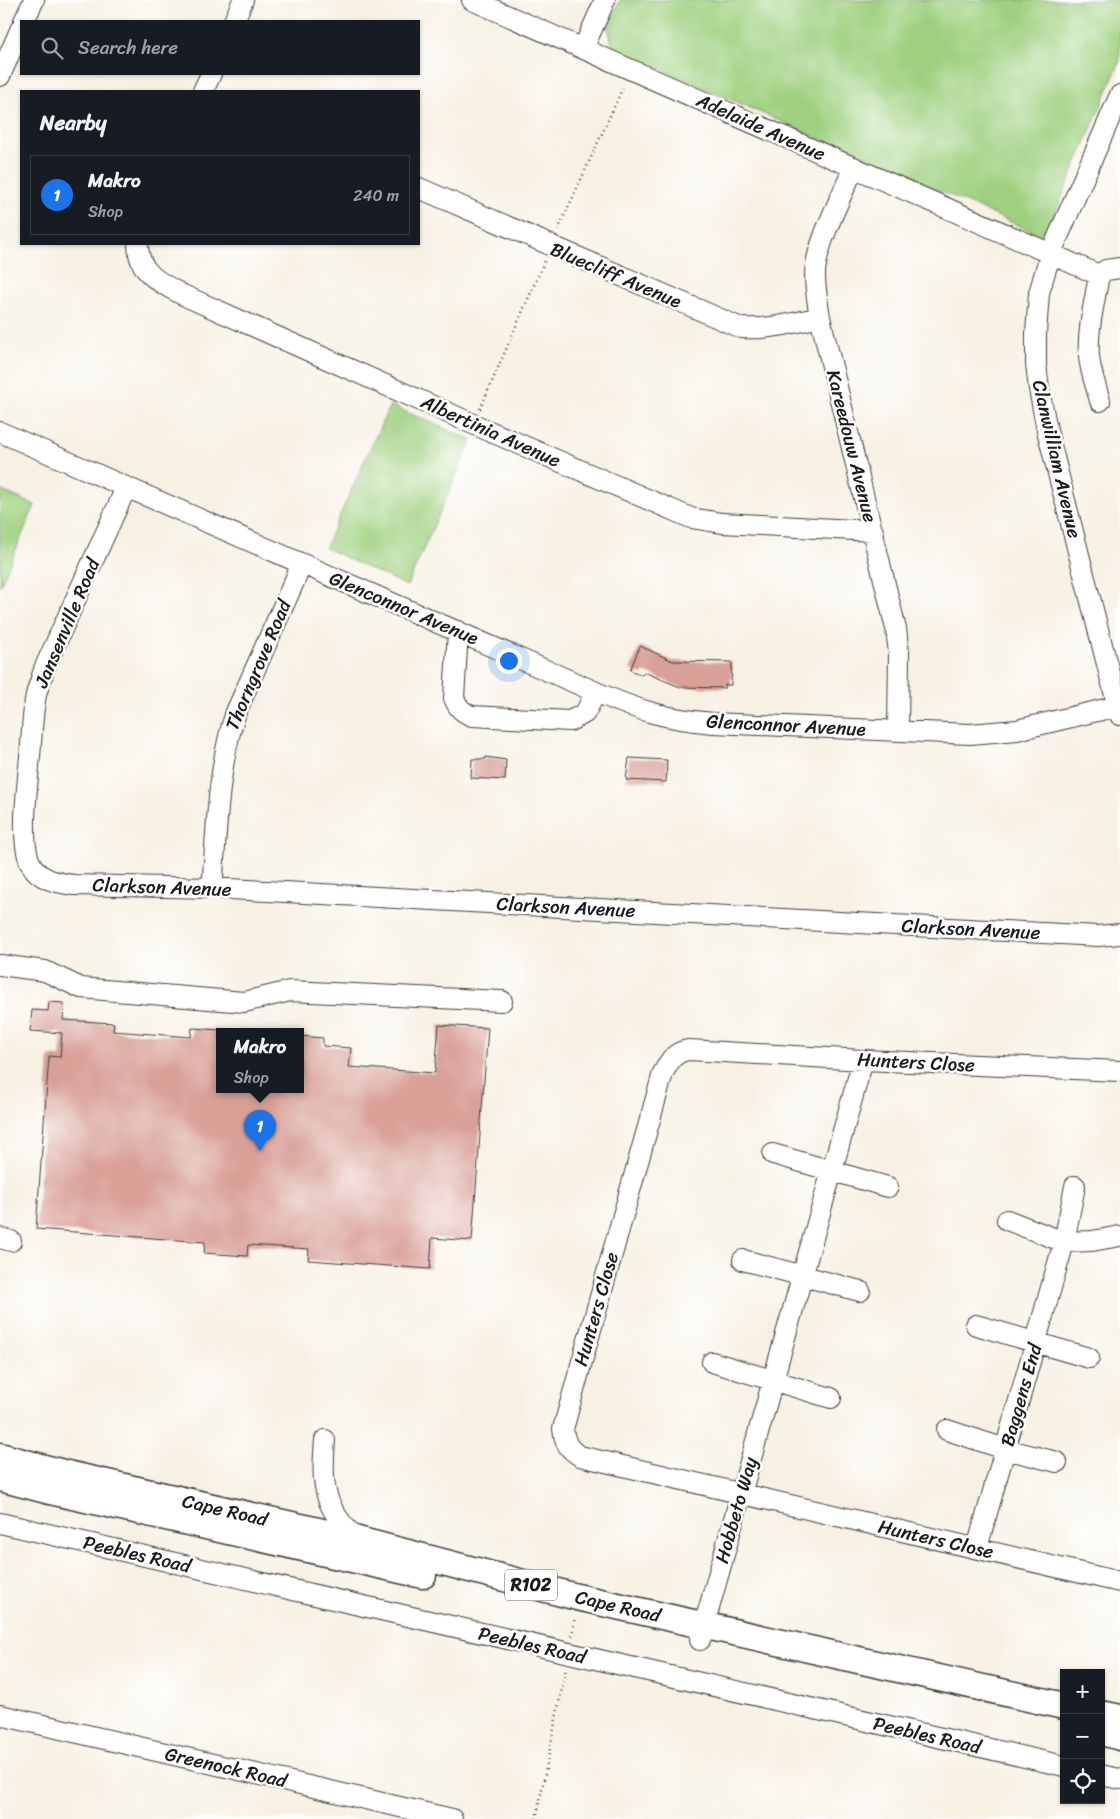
<!DOCTYPE html>
<meta charset="utf-8">
<style>
:root{--surface:#171b24;--page:#242831;--text:#f1f3f6;--muted:#9ea1a6;--line:#363941;--accent:#1a73e8}
body{margin:0;font-family:Sriracha,sans-serif;background:var(--page);color:var(--text)}
.controls{position:absolute;right:15px;bottom:15px;display:grid;overflow:hidden;border-radius:0px;box-shadow:0 1px 4px #0004}
.controls button{width:45px;height:45px;display:grid;place-items:center;padding:0;border:0;border-bottom:1px solid var(--line);background:var(--surface);color:var(--text);font:25px sans-serif}
.you{position:absolute;left:508px;top:660px;width:18px;height:18px;margin:-12px;border:4px solid #fff;border-radius:50%;background:#1a73e8;box-shadow:0 0 0 8px #1a73e833}
.badge{display:grid;place-items:center;width:32px;height:32px;border-radius:50%;background:var(--accent);color:#fff;font-size:16px;font-weight:700}
.pin{position:absolute;translate:-50% -41px;filter:drop-shadow(0 1px 2px #0008)}
.pin::after{content:'';position:absolute;top:26px;width:18px;height:15px;background:inherit;clip-path:polygon(0 0,100% 0,50% 100%)}
.popup{position:absolute;left:216px;top:1028px;width:88px;height:65px;box-sizing:border-box;display:grid;place-content:center;border-radius:0px;background:var(--surface);filter:drop-shadow(0 1px 4px #0005);font-size:16px;white-space:nowrap;color:var(--muted)}
.popup b{font-size:19px;color:var(--text)}
.popup::after{content:'';position:absolute;left:50%;top:100%;margin-left:-10px;border:10px solid transparent;border-top-color:var(--surface)}
.list{margin:0;padding:0;list-style:none}
h2{display:flex;justify-content:space-between;align-items:center;height:65px;margin:0;padding:0 20px;font-size:21px}
h2 small{font-size:16px;font-weight:400;color:var(--muted)}
.list li{display:grid;grid-template-columns:32px 1fr auto;gap:15px;align-items:center;box-sizing:border-box;height:80px;margin:0 10px 10px;padding:0 10px;border:1px solid var(--line);border-radius:0px}
.list b{display:block;font-size:19px;white-space:nowrap}
.list p{margin:0;font-size:16px;white-space:nowrap;color:var(--muted)}
.list em{font-size:16px;font-style:normal;color:var(--muted)}
.icon{flex:none;width:28px;height:28px;fill:none;stroke:currentColor;stroke-width:2;stroke-linecap:round;stroke-linejoin:round}
.map{position:relative;flex:none;width:1120px;height:1819px;overflow:hidden}
.search{position:absolute;background:var(--surface);box-shadow:0 1px 4px #0004;left:20px;top:20px;width:400px;height:55px;display:flex;align-items:center;gap:12px;box-sizing:border-box;padding:0 18px;border-radius:0px;color:var(--muted);font-size:19px}
.panel{position:absolute;background:var(--surface);box-shadow:0 1px 4px #0004;left:20px;top:90px;width:400px;height:155px;border-radius:0px}
.map>svg:first-child{display:block}
</style>
<div class="map">
<svg width="1120" height="1819" viewBox="0 0 1120 1819">
<rect width="100%" height="100%" fill="#fff"/>
<filter id="ink" filterUnits="userSpaceOnUse"><feTurbulence type="fractalNoise" baseFrequency=".02" numOctaves="2"/><feDisplacementMap in="SourceGraphic" scale="10" xChannelSelector="R" yChannelSelector="G"/><feConvolveMatrix kernelMatrix="1 2 1 2 8 2 1 2 1" color-interpolation-filters="sRGB"/></filter>
<filter id="wash" filterUnits="userSpaceOnUse"><feTurbulence type="fractalNoise" baseFrequency=".0096" numOctaves="4" result="noise"/><feDisplacementMap in="SourceGraphic" scale="20" xChannelSelector="R" yChannelSelector="G"/><feGaussianBlur stdDeviation="1.12" result="paint"/><feColorMatrix in="noise" values="0 0 0 0 0 0 0 0 0 0 0 0 0 0 0 0 0 1.4 0 .05"/><feComposite in="paint" operator="in"/></filter>
<g filter="url(#wash)">
<rect width="100%" height="100%" fill="#f7f1e3"/>
<path fill="#9fd07f" stroke="#5e764e" d="M620,0H1120V61L1045,237L613,48L608,28Z
M390,405L472,440L407,586L325,548Z
M0,490L35,505L0,586Z"/>
<g id="blocks">
<path fill="#d9a098" d="M640,646L673,661L732,662L731,685H725V688L680,687L644,672L642,675L630,670Z
M486,757L506,760L505,780L471,778L472,759H486Z
M629,758L667,760L666,782L626,780Z
M49,1002L64,1003L63,1020L114,1023L113,1031L191,1037L192,1028L220,1030V1090H300V1036L323,1038V1046L351,1048L349,1067L435,1073L439,1025L488,1028L472,1241L432,1238L430,1269L308,1260L309,1249L248,1245L247,1256L204,1253L205,1242L36,1229L49,1056L60,1057L62,1033L30,1031L32,1010L48,1011Z"/>
</g>
</g>
<g filter="url(#ink)">
<use href="#blocks" fill-opacity="0" stroke="#3d3c3a" stroke-width="1"/>
<g fill="none" stroke-linecap="round" stroke-linejoin="round">
<g stroke="#3d3c3a" stroke-width="22">
<path id="minor" d="M472,0L1099,275
M24,21L34,0
M234,21L243,0
M583,49L605,0
M0,76L21,28
M203,91L211,74
M1120,95L1050,255L1039,293L1036,333V364L1039,389L1047,430L1120,715
M854,167C842,196 815,246 815,275C815,290 818,304 820,317L896,629L899,653L898,730
M419,188L741,328C768,330 793,323 820,317
M138,244C138,273 160,283 183,295L473,424L691,518L722,523L873,531
M1100,401C1096,386 1090,371 1089,356C1087,331 1095,300 1099,275L1106,270L1120,268
M0,432L596,692C639,711 667,719 713,723L970,734L1017,730L1118,706
M126,488L44,669C42,678 38,686 36,695C32,715 32,736 30,756C28,782 19,842 31,864C39,880 58,883 74,885L212,888L1098,936L1120,934
M458,631L454,698C458,708 462,712 472,716L570,721L585,713L596,692
M212,888C217,830 217,768 236,712L302,564
M0,965L45,971L81,988L244,1002L290,991L502,1001
M1120,1071L863,1060L689,1050C674,1052 670,1060 663,1073L563,1429C565,1443 568,1449 580,1456L1120,1582
M773,1154L888,1187
M1007,1220L1064,1242L1092,1241L1120,1236
M0,1238L11,1241
M743,1260L860,1291
M976,1325L1089,1358
M712,1362L831,1398
M947,1430L1005,1449L1057,1462
M325,1440C321,1485 323,1509 358,1540
M0,1523L1064,1766
M977,1548L1064,1242L1075,1186
M700,1640L863,1060
M0,1715L452,1819
M1101,1775L1120,1779"/>
</g>
<g stroke="#3d3c3a" stroke-width="29">
<path id="major" d="M0,1456L67,1474L358,1540L577,1597L1064,1706
M0,1478L46,1490L423,1575
M1101,1714L1120,1718
M1101,1732L1120,1737"/>
</g>
<path stroke="#3d3c3a" stroke-width="2.5" stroke-dasharray="1 4" stroke-linecap="butt" d="M558,230L624,85
M480,409L545,260
M572,1636L575,1617
M536,1819L566,1668"/>
<use href="#minor" stroke="#fff" stroke-width="20"/>
<use href="#major" stroke="#fff" stroke-width="26"/>
</g>
</g>
<g text-anchor="middle" dominant-baseline="central" stroke-width="5" stroke-linejoin="round" paint-order="stroke">
<rect fill="#fff" stroke="#606060" stroke-width="1" x="505" y="1569.5" width="52" height="31" rx="4"/>
<g font-size="18" font-weight="bold" fill="#1c1c1c">
<text x="531" y="1585">R102</text>
</g>
<g font-size="19" fill="#1c1c1c" stroke="#fff">
<text transform="translate(761 127) rotate(24)">Adelaide Avenue</text>
<text transform="translate(616 275) rotate(23)">Bluecliff Avenue</text>
<text transform="translate(491 431) rotate(24)">Albertinia Avenue</text>
<text transform="translate(852 446) rotate(76)">Kareedouw Avenue</text>
<text transform="translate(1057 459) rotate(77)">Clanwilliam Avenue</text>
<text transform="translate(404 608) rotate(23)">Glenconnor Avenue</text>
<text transform="translate(67 623) rotate(-67)">Jansenville Road</text>
<text transform="translate(258 665) rotate(-67)">Thorngrove Road</text>
<text transform="translate(786 725) rotate(3)">Glenconnor Avenue</text>
<text transform="translate(162 887) rotate(2)">Clarkson Avenue</text>
<text transform="translate(566 907) rotate(3)">Clarkson Avenue</text>
<text transform="translate(971 929) rotate(3)">Clarkson Avenue</text>
<text transform="translate(916 1062) rotate(3)">Hunters Close</text>
<text transform="translate(596 1309) rotate(-74)">Hunters Close</text>
<text transform="translate(1021 1395) rotate(-74)">Baggens End</text>
<text transform="translate(225 1510) rotate(13)">Cape Road</text>
<text transform="translate(736 1510) rotate(-74)">Hobbeto Way</text>
<text transform="translate(936 1539) rotate(13)">Hunters Close</text>
<text transform="translate(137 1554) rotate(13)">Peebles Road</text>
<text transform="translate(618 1606) rotate(13)">Cape Road</text>
<text transform="translate(532 1645) rotate(13)">Peebles Road</text>
<text transform="translate(927 1735) rotate(13)">Peebles Road</text>
<text transform="translate(226 1767) rotate(13)">Greenock Road</text>
</g>
</g>
</svg>
<div class="controls">
<button>+</button>
<button>−</button>
<button><svg class="icon" aria-label="locate" viewBox="0 0 24 24"><circle cx="12" cy="12" r="6"/><path d="M12 2v4M12 18v4M2 12h4M18 12h4"/></svg></button>
</div>
<div class="you"></div>
<div class="pin badge" style="left:260px;top:1151px">1</div>
<div class="popup"><b>Makro</b>Shop</div>
<div class="search"><svg class="icon" aria-label="search" viewBox="0 0 24 24"><circle cx="10" cy="10" r="6"/><path d="M15 15l6 6"/></svg>Search here</div>
<section class="panel">
<h2>Nearby<small></small></h2>
<ul class="list">
<li><span class="badge">1</span><div><b>Makro</b><p>Shop</p></div><em>240 m</em></li>
</ul>
</section>
</div>
